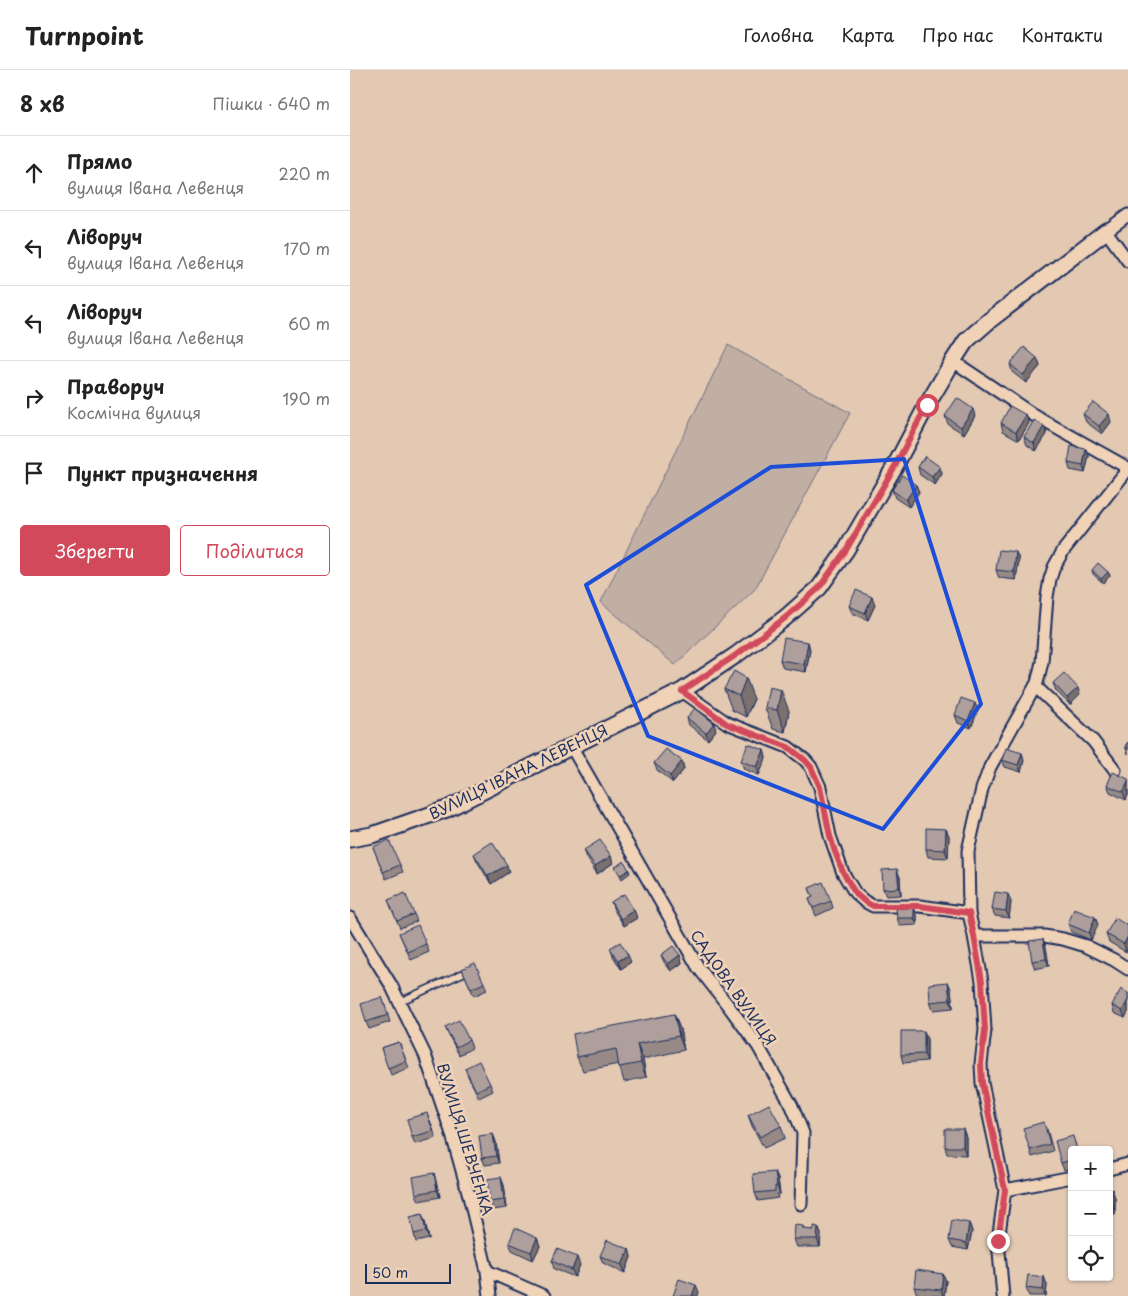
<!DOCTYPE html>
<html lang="uk">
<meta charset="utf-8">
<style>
:root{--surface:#fff;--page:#f6f6f6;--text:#222;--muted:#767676;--line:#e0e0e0;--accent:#d1495b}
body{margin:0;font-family:"Playpen Sans",sans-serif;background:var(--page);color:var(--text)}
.controls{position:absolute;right:15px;bottom:15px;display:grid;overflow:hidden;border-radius:5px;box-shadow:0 1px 4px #0004}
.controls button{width:45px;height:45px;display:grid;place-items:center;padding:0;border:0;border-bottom:1px solid var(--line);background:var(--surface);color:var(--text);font:25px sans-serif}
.scale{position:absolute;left:15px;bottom:12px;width:86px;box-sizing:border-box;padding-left:5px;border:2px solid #1b2f5e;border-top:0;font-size:14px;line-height:18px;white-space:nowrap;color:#1b2f5e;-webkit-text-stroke:4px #f0d2b7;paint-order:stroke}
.stop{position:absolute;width:15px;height:15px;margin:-11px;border:4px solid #d1495b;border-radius:50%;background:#fff}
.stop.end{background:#d1495b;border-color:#fff;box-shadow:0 1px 5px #0008}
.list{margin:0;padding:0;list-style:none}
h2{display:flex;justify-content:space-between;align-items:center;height:65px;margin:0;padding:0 20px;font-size:21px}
h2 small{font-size:16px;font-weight:400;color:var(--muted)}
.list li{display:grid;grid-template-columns:32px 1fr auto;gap:15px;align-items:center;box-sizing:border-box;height:75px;padding:0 20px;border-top:1px solid var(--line)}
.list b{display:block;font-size:19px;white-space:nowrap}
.list p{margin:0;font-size:16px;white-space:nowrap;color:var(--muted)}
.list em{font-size:16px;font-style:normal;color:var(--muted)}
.actions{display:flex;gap:10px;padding:15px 20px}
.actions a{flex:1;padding:11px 0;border:1px solid var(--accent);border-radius:5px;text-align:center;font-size:18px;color:var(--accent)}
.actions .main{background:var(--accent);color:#fff}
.icon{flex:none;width:28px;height:28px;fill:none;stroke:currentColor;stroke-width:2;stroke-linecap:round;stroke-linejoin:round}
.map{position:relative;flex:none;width:778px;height:1226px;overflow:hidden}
header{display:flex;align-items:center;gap:30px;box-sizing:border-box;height:70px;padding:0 25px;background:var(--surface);border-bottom:1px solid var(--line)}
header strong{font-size:24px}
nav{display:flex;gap:28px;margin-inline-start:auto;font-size:18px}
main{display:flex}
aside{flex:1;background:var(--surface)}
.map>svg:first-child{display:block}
</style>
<header>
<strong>Turnpoint</strong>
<nav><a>Головна</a><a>Карта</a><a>Про нас</a><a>Контакти</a></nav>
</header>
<main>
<aside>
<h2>8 хв<small>Пішки · 640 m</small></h2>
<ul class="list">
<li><svg class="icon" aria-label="ahead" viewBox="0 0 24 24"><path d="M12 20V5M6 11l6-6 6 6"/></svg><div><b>Прямо</b><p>вулиця Івана Левенця</p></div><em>220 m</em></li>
<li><svg class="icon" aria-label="left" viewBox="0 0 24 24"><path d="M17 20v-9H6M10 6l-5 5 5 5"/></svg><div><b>Ліворуч</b><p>вулиця Івана Левенця</p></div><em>170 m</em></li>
<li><svg class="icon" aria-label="left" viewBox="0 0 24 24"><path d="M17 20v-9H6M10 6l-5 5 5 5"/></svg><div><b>Ліворуч</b><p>вулиця Івана Левенця</p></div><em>60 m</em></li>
<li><svg class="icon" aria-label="right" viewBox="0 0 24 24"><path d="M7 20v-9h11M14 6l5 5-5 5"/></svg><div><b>Праворуч</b><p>Космічна вулиця</p></div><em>190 m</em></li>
<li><svg class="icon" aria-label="arrive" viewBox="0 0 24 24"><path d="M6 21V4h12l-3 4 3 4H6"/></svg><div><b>Пункт призначення</b></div></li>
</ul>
<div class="actions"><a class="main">Зберегти</a><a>Поділитися</a></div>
</aside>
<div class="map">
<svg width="778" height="1226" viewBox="0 0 778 1226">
<rect width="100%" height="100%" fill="#e3c8b2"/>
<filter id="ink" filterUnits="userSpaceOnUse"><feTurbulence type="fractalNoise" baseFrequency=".02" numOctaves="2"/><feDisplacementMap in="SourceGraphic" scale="10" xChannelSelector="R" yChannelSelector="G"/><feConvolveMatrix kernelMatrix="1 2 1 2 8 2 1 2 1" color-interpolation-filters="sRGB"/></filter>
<g filter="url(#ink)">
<path fill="#c2afa4" stroke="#6e6f81" d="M378,275L500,343L405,519L325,595L251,532Z"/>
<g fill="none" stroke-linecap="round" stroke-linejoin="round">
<g stroke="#1b2f5e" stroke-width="9">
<path id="service" d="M49,932L120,900"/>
</g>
<g stroke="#1b2f5e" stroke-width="15">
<path id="minor" d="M778,145L756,161L778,191
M603,291L685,346L778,398
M685,616L743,671L765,700
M332,621L377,653L438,677L455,690L461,697L470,717L480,766L493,803L505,823L514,831L523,836H570L619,843
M221,676L348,897L380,938L408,976L442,1036L453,1063L451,1134
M0,848L41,915L75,985L101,1061L118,1122L137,1201L140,1226
M624,866H694L713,869L736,876L764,890L778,899
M759,1099L778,1094
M655,1120L722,1107
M137,1201L194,1226
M653,1226L648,1171L655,1120L632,1013L631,994L635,960L632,911L624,866L619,843L618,781L632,719L640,697L687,613L692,592L697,527L700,509L704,497L713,481L778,399"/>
</g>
<g stroke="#1b2f5e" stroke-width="19">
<path id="tertiary" d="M0,769L22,765L97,739L332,621L386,585L435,548L469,518L496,480L545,396L577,335L603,291L616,271L640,250L756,161"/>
</g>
<use href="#service" stroke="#f0d2b7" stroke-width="5.5"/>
<use href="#minor" stroke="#f0d2b7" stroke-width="11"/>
<use href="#tertiary" stroke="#f0d2b7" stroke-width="15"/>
</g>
<path fill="#968986" stroke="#1b2f5e" d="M687,288L690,296L676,313L662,302L660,294Z
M733,344L761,352L752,364L736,352Z
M676,345L679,353L669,370L653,361L651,353Z
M595,346H625L614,364L598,354Z
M694,356L697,364L686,381L677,375L674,367Z
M736,379L739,386L735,403L720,400L718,393Z
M568,397H590L592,404L585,415L570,405Z
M566,415L569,422L559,437L545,428L542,420Z
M669,489L666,510L649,508L646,500Z
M742,500L758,502L760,506L753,513L743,504Z
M522,527L525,535L518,550L502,543L499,536Z
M458,572L460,580L456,602L433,598L430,590Z
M703,613L730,625L720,635L706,621Z
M374,619L404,629L396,647L382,640Z
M415,638L439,641L435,662L423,659Z
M628,640L621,658L608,653L605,645Z
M337,648L366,660L358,670L339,655Z
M778,672V684L775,676Z
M414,680L416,688L409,705L394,699L391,691Z
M672,683L674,690L671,702L655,697L652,690Z
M332,691L334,699L323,713L307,700L304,693Z
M778,709V725L776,730L760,722L757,715Z
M596,759L599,766L598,788L578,787L576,779Z
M23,777L50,795L53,802L36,809Z
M234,780L261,786L263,793L247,804L237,788Z
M124,784L159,802L141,814L127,791Z
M550,807L551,825L536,826L533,819Z
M459,818L481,831L483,838L466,846L459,829L463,828Z
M38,830L64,844L67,851L50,858Z
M261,832L284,840L287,848L274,856L264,840Z
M661,832L659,848L645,846L642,839Z
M567,845V855L550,856L547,848Z
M745,847L748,855L741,870L721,862L718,854Z
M778,856V879L776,882L759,872L756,864Z
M49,863L76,874L79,882L61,890Z
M693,869L696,877L699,896L685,899L682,891Z
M260,878L281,892L271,899L263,886Z
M311,885H330L332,893L321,901L314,892Z
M112,899L134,913L137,920L124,926Z
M598,912L601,919L603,938L583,940L580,932Z
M778,923V942L775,948L764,943L762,935Z
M32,927L40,952L19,959L16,952Z
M324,944L330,959L334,980L293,989L296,1007L274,1012L269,994L233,1001L227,987Z
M95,957L119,970L122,978L109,985L98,964Z
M577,969V991L553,993L551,985Z
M49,972L59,998L41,1005L31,978Z
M115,998L140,1014L143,1021L129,1028L118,1006Z
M398,1045L431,1056L435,1068L414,1078L402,1056Z
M80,1050L86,1068L65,1074L62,1067Z
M613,1059L616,1067V1085L597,1084L595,1077Z
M697,1059L703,1081L682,1087L680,1080Z
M143,1064L146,1072L149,1093L135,1095L132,1088Z
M726,1073L722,1080V1098L714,1100L711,1093Z
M425,1102L428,1109L430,1124H427L428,1128L408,1131L405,1123Z
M86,1111L90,1127L69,1131L66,1124Z
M154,1115L157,1138L143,1140L140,1132Z
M759,1119L765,1127V1144L759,1145Z
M75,1152L79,1169L66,1172L64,1164Z
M619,1153L622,1161L618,1180L602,1177L599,1170Z
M453,1156L455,1160H464L468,1157L471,1164L470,1177H447L444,1169Z
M187,1168L190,1176L183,1190L162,1180L159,1173Z
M279,1179L281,1187L275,1203L253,1193L250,1186Z
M202,1191L230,1195L225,1207L204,1199Z
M593,1204L596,1211L594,1226H582L567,1224L564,1217Z
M694,1207L697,1215L696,1226H679L676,1218Z"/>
<path fill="#7a6f6d" stroke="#1b2f5e" d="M687,288L690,296L676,313L673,305Z
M623,339L625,346L614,364L611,357Z
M759,344L761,352L752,364L749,356Z
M676,345L679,353L669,370L666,362Z
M694,356L697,364L686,381L684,373Z
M736,379L739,386L735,403L733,396Z
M590,397L592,404L585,415L582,407Z
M566,415L569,422L559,437L556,430Z
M666,482L669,489L666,510L664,502Z
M758,502L760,506L753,513L751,509Z
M522,527L525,535L518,550L515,543Z
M458,572L460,580L456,602L454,594Z
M396,608L404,629L396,647L389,626Z
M728,618L730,625L720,635L717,628Z
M431,620L439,641L435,662L427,640Z
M625,633L628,640L621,658L618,651Z
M364,653L366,660L358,670L356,663Z
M414,680L416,688L409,705L407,697Z
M672,683L674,690L671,702L668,695Z
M332,691L334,699L323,713L320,706Z
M778,712V725L776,730L773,722Z
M596,759L599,766L598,788L595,780Z
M261,786L263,793L247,804L245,796Z
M157,795L159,802L141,814L138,806Z
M547,799L550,807L551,825L549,818Z
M279,800L280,803L272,809L270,805Z
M658,824L661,832L659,848L656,841Z
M564,837L567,845V855L564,848Z
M284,840L287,848L274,856L271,849Z
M745,847L748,855L741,870L739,863Z
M778,866V879L776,882L774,874Z
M693,869L696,877L699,896L696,889Z
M278,885L281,892L271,899L268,891Z
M330,885L332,893L321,901L318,894Z
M598,912L601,919L603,938L600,930Z
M778,930V942L775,948L772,941Z
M324,944L330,959L334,980L329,966Z
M574,961L577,969V991L574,984Z
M287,974L293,989L296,1007L291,993Z
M613,1059L616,1067V1085L613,1077Z
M143,1064L146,1072L149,1093L146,1086Z
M425,1102L428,1109L430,1124L427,1116Z
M84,1103L90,1127L87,1120Z
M151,1107L154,1115L157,1138L154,1130Z
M762,1119L765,1127V1144L763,1137Z
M72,1144L75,1152L79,1169L76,1161Z
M619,1153L622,1161L618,1180L616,1173Z
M468,1157L471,1164L470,1177L467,1169Z
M187,1168L190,1176L183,1190L181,1182Z
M279,1179L281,1187L275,1203L272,1195Z
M227,1187L230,1195L225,1207L222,1200Z
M593,1204L596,1211L594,1226H593L591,1220Z
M694,1207L697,1215L696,1226H695L693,1220Z
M346,1215L349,1222L348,1226H342Z"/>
<path fill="#ae9f9c" stroke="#1b2f5e" d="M674,277L687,288L673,305L660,294Z
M607,328L623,339L611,357L595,346Z
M743,332L759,344L749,356L733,344Z
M660,336L676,345L666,362L651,353Z
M684,350L694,356L684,373L674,367Z
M721,376L736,379L733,396L718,393Z
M575,386L590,397L582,407L568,397Z
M552,405L566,415L556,430L542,420Z
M649,480L666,482L664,502L646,500Z
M748,493L758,502L751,509L742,500Z
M506,520L522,527L515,543L499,536Z
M434,568L458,572L454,594L430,590Z
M384,601L396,608L389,626L374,619Z
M714,603L728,618L717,628L703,613Z
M419,617L431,620L427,640L415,638Z
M611,628L625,633L618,651L605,645Z
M345,638L364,653L356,663L337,648Z
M778,672V679L775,676Z
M398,674L414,680L407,697L391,691Z
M656,678L672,683L668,695L652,690Z
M316,679L332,691L320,706L304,693Z
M763,702L778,709V712L773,722L757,715Z
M576,758L596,759L595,780L576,779Z
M39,770L50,795L33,802L23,777Z
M250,770L261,786L245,796L234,780Z
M142,772L157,795L138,806L124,784Z
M274,791L279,800L270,805L265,797Z
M547,799L549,818L533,819L532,800Z
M473,812L481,831L463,838L459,829L463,827L459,818Z
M645,822L658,824L656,841L642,839Z
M55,823L64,844L47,851L38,830Z
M274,824L284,840L271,849L261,832Z
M564,837V848H547L546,838Z
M724,839L745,847L739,863L718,854Z
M765,848L778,856V866L774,874L756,864Z
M68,855L76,874L58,882L49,863Z
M693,869L696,889L682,891L679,871Z
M270,872L278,885L268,891L260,878Z
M323,876L330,885L318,894L311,885Z
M125,893L134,913L121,919L112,899Z
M598,912L600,930L580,932L579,914Z
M771,919L778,923V930L772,941L762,935Z
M32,927L38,945L16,952L11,934Z
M324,944L329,966L287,974L291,993L269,997L266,979L227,987L223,964Z
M109,950L119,970L106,977L95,957Z
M551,961H574V984L551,985Z
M49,972L56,991L38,998L31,978Z
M129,991L140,1014L126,1021L115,998Z
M419,1034L431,1056L410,1067L398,1045Z
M77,1043L83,1061L62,1067L57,1049Z
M694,1052L700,1074L680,1080L673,1058Z
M595,1059H613V1077H595Z
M143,1064L146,1086L132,1088L129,1066Z
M723,1066L727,1080H722V1090L711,1093L705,1071Z
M425,1102L427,1116H425V1121L405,1123L403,1104Z
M84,1103L87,1120L66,1124L63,1107Z
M151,1107L154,1130L140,1132L137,1109Z
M759,1119H762L763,1137H759Z
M72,1144L76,1161L64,1164L60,1147Z
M602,1150L619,1153L616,1173L599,1170Z
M445,1155L453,1156V1159L464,1160V1156L468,1157L467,1169H444Z
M165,1158L187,1168L181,1182L159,1173Z
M257,1170L279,1179L272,1195L250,1186Z
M207,1179L227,1187L222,1200L202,1191Z
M566,1200L593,1204L591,1220L564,1217Z
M678,1205L694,1207L693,1220L676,1218Z
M329,1209L346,1215L342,1226H323Z"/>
</g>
<g fill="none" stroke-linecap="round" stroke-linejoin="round" filter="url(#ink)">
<path stroke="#d1495b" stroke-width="6" d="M577,335L545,396L496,480L469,518L435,548L386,585L332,621L377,654L438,677L455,690L461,697L470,717L480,766L485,782L493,802L505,823L514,831L523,836H570L619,843L624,866L632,911L635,960L631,994L632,1013L655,1120L648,1171"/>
</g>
<path fill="none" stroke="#1d4ed8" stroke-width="4" stroke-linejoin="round" d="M554,389L631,634L533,759L298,666L236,515L421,397Z"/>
<g text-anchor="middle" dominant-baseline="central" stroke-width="5" stroke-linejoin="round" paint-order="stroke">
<g font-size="15" fill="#1b2f5e" stroke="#f0d2b7">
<text transform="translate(168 701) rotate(-26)">ВУЛИЦЯ ІВАНА ЛЕВЕНЦЯ</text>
<text transform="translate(384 917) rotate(55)">САДОВА ВУЛИЦЯ</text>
<text transform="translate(116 1069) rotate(73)">ВУЛИЦЯ ШЕВЧЕНКА</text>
</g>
</g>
</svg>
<div class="controls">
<button>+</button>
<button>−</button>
<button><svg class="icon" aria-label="locate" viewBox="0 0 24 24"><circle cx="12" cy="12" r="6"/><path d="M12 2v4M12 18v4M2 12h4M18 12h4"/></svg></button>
</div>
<div class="scale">50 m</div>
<div class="stop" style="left:577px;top:335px"></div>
<div class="stop end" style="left:648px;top:1171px"></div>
</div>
</main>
